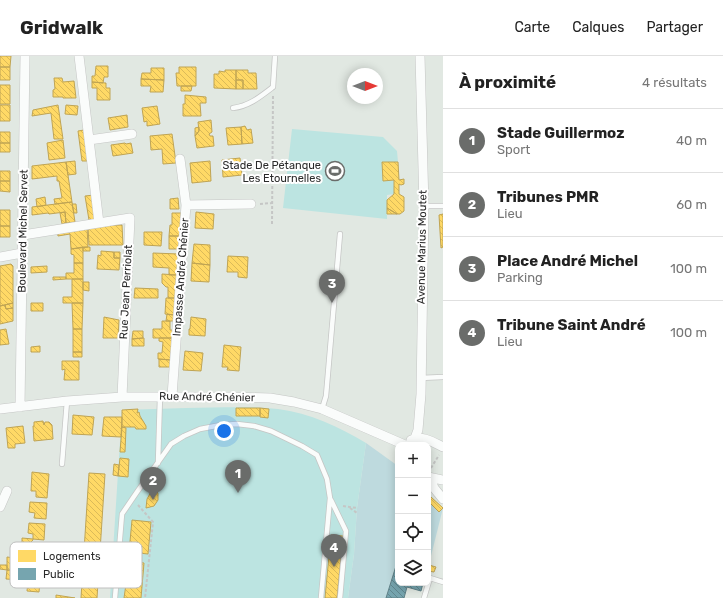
<!DOCTYPE html>
<html lang="fr">
<meta charset="utf-8">
<style>
:root{--surface:#fff;--page:#f6f6f6;--text:#222;--muted:#767676;--line:#e0e0e0;--accent:#6a6c6a}
body{margin:0;font-family:Rubik,sans-serif;background:var(--page);color:var(--text)}
.controls{position:absolute;right:12px;bottom:12px;display:grid;overflow:hidden;border-radius:8px;box-shadow:0 2px 10px #0003}
.controls button{width:36px;height:36px;display:grid;place-items:center;padding:0;border:0;border-bottom:1px solid var(--line);background:var(--surface);color:var(--text);font:20px sans-serif}
.compass{position:absolute;left:347px;top:12px;width:36px;height:36px;border-radius:50%;background:var(--surface);box-shadow:0 2px 10px #0003;rotate:90deg}
.you{position:absolute;left:224px;top:375px;width:14px;height:14px;margin:-10px;border:3px solid #fff;border-radius:50%;background:#1a73e8;box-shadow:0 0 0 6px #1a73e833}
.badge{display:grid;place-items:center;width:26px;height:26px;border-radius:50%;background:var(--accent);color:#fff;font-size:13px;font-weight:700}
.pin{position:absolute;translate:-50% -33px;filter:drop-shadow(0 1px 2px #0008)}
.pin::after{content:'';position:absolute;top:21px;width:14px;height:12px;background:inherit;clip-path:polygon(0 0,100% 0,50% 100%)}
.list{margin:0;padding:0;list-style:none}
h2{display:flex;justify-content:space-between;align-items:center;height:52px;margin:0;padding:0 16px;font-size:17px}
h2 small{font-size:13px;font-weight:400;color:var(--muted)}
.list li{display:grid;grid-template-columns:26px 1fr auto;gap:12px;align-items:center;box-sizing:border-box;height:64px;padding:0 16px;border-top:1px solid var(--line)}
.list b{display:block;font-size:15px;white-space:nowrap}
.list p{margin:0;font-size:13px;white-space:nowrap;color:var(--muted)}
.list em{font-size:13px;font-style:normal;color:var(--muted)}
.icon{flex:none;width:22px;height:22px;fill:none;stroke:currentColor;stroke-width:2;stroke-linecap:round;stroke-linejoin:round}
.map{position:relative;flex:none;width:443px;height:542px;overflow:hidden}
header{display:flex;align-items:center;gap:24px;box-sizing:border-box;height:56px;padding:0 20px;background:var(--surface);border-bottom:1px solid var(--line)}
header strong{font-size:19px}
nav{display:flex;gap:22px;margin-inline-start:auto;font-size:14px}
main{display:flex}
aside{flex:1;background:var(--surface)}
.map>svg:first-child{display:block}
</style>
<header>
<strong>Gridwalk</strong>
<nav><a>Carte</a><a>Calques</a><a>Partager</a></nav>
</header>
<main>
<div class="map">
<svg width="443" height="542" viewBox="0 0 443 542">
<defs>
<pattern id="homes-back-hatch" width="6" height="6" patternUnits="userSpaceOnUse"><rect width="6" height="6" fill="#ffd966"/><path d="M-1 5l2 2M0 0l6 6M5-1l2 2" fill="none" stroke="#dbba59"/></pattern>
<pattern id="public-back-hatch" width="6" height="6" patternUnits="userSpaceOnUse"><rect width="6" height="6" fill="#76a5af"/><path d="M-1 5l2 2M0 0l6 6M5-1l2 2" fill="none" stroke="#61878f"/></pattern>
</defs>
<rect width="100%" height="100%" fill="#e1e8e2"/>
<path fill="#bedade" d="M366,387L398,410V511L396,510L386,542H348L354,498L357,452Z
M428,445L439,456L443,452L428,512Z"/>
<path fill="#bce4e1" d="M292,73L383,81L397,95L398,106L382,107L383,125L394,124V138L387,139V163L283,152Z
M186,352C216,352 248,350 278,353C310,357 339,371 366,387L357,452L354,498L348,542H110L122,354Z"/>
<path fill="url(#homes-back-hatch)" stroke="#bfa454" d="M0,0H11L10,11H0Z
M96,10H108V21H104L103,27L92,26V20H95Z
M0,11H10V24H0Z
M179,11H196V30H177L176,17H179Z
M151,12H164V24L141,23L142,17H151Z
M225,14H236V33L214,32V18H219V15L225,16Z
M236,14H248V17H256L257,33H243V24H236Z
M54,22H62L63,26L74,25L76,42H63V41H53V34L55,33Z
M141,23L164,24L163,36H150L151,30H141Z
M236,24H243V33H236Z
M92,26L106,27V32H110V44H97V32H92Z
M0,29H10V48H0Z
M181,30H192L191,35H181Z
M185,39L206,41V47H200L201,60H183V48H185Z
M0,49H10V65H0Z
M58,49L63,83H54L51,57L32,60L33,54Z
M66,49L78,50L77,59L65,58Z
M157,50L160,68L147,70V65L144,66L142,52Z
M127,59L128,71L110,74L108,62Z
M211,64L212,76L209,78L210,80H213L214,90L197,92L195,80L199,75L198,66Z
M245,70L247,74L251,73L253,87L242,88L241,71Z
M199,71V75L195,80V72Z
M241,71L242,88L228,89L226,72Z
M84,74L89,105H82L78,75Z
M0,76H10V87H0Z
M172,78L176,107L163,108L162,93L151,94L150,80Z
M63,84L65,102L49,104L47,87Z
M0,87H10V96H0Z
M125,87L126,88L131,87L133,97L113,100L111,89Z
M240,102L242,119L223,121L222,104Z
M75,105L76,118L68,119L66,106Z
M210,105L211,125L192,127L190,107Z
M66,106L72,146L55,148L54,143L62,142L59,125H57V120L32,123V110Z
M382,106H398L399,124L404,123V128L401,129L399,128V138L404,141V155L400,158H397L387,152V144L394,138V124L383,125Z
M0,115H10V125H0Z
M0,125H10V136L0,135Z
M94,139L97,163L89,164L85,140Z
M45,141L46,149L37,151L36,143Z
M178,142L179,153H170V143Z
M72,146L75,166L66,167L65,156L49,158L48,157L32,159V151Z
M72,148H76L77,157H74Z
M387,152L397,158H387Z
M0,154H10V170H0Z
M65,156L66,167L62,168L60,157Z
M196,156L214,158L213,173L195,172Z
M172,157H181L180,180H169L170,169H172Z
M443,158V191L441,192L439,159Z
M122,169L123,189H89L88,170Z
M0,170H10V181H0Z
M87,170L88,191L71,193L70,178L58,180L57,174Z
M144,176H162L161,190L144,189Z
M169,180H180L179,193H169Z
M194,188L210,189V209L192,207Z
M83,191V207H74V199L71,198V193Z
M83,191H90V195H83Z
M101,195L114,196V202H120L119,214L97,213L98,199L101,200Z
M114,196H120V202H114Z
M153,197L179,198L177,219H169V212L153,211Z
M228,200L248,201L247,222L238,221V216H227Z
M74,207H83V223H66V217H74Z
M192,207L210,209L209,226L191,225Z
M11,208L13,210V247L0,250V210Z
M47,210V216L31,217V211Z
M162,218L177,219L176,242H168V231H166L162,227Z
M53,221H66V223L53,224Z
M72,223H83V247H63V241H72Z
M83,226H89V235L83,234Z
M135,232L158,233V242H134Z
M166,242H176L174,259L165,258Z
M13,247V252L6,253L5,249Z
M31,247H43V255H31Z
M72,247H83L82,273H73Z
M5,249L6,253L13,252V265L0,268V250Z
M167,258L174,259V265H166Z
M104,261L119,264L118,282H103Z
M191,261L206,263L205,280L189,279V273H190Z
M162,265H170V274H173V282H153V273H162Z
M6,273L9,288L0,289V274Z
M73,273H82V296H73Z
M133,275H143V282L132,283Z
M143,282H144V290H132V283Z
M159,282H173L171,304L158,303V297H162L163,286L159,285Z
M224,289L241,291L239,315L227,314L228,311H222Z
M40,290V296H31V291Z
M185,295L203,297L201,315L183,314Z
M73,296H82V301H73Z
M159,303L171,304V311H159Z
M62,305H79V324H64L65,313L62,314Z
M236,352H260V360H236Z
M260,352L269,353L268,362L260,361Z
M138,353L137,357L139,356L140,360L146,370V373H136L135,371H122V354Z
M73,359L94,361L92,379L72,378Z
M104,361H122L121,381L102,380Z
M43,365L44,369L45,366H49L52,369L53,383L34,385L33,370H34V366Z
M23,370L25,387L15,388V392H8L6,372Z
M122,371L126,372L125,396H120Z
M120,402L129,403L128,421L118,420Z
M114,408L119,409L118,420L113,419Z
M32,416L49,418L47,442L36,441V435H31Z
M89,417L105,418L97,542H81Z
M154,435H157L158,438V444L154,450L146,452L147,443L151,436Z
M431,441L443,452L439,456L428,445Z
M30,446L47,447L46,463L34,462L35,457L29,456Z
M132,464L151,466L148,498L129,496Z
M29,467L45,468L44,484L33,483V478L28,477Z
M331,479L343,480L337,542H325Z
M22,482L33,483V484L31,486L30,489L22,488Z
M7,501L30,504L29,515L7,514Z
M128,505L144,507L141,542H124L126,528L123,527L122,525L123,522H126L127,514L125,508L128,506Z
M0,509H7V514L0,513Z
M429,509L436,511L434,516L428,515Z
M7,514L22,515L21,524L6,523Z
M22,514L37,516V525L40,526L39,536L27,535L28,525L21,524Z
M56,539L75,542H56Z"/>
<path fill="url(#public-back-hatch)" stroke="#5f8087" d="M396,510L398,511V527H423L421,535L407,531L404,542H386Z"/>
<g fill="none" stroke-linecap="round" stroke-linejoin="round">
<g stroke="#c5c6c5" stroke-width="6">
<path id="service" d="M233,52C249,50 260,41 273,31L275,0
M424,150H443
M420,322L443,321
M322,353L326,340L340,178
M158,407L160,340
M62,408L67,345
M331,444L346,475L340,542
M115,542L122,458L137,436L171,388L184,380L200,373L221,369L237,368L254,370L271,375L302,390L317,399L327,423L330,442L321,542
M424,542L430,522L443,526"/>
</g>
<g stroke="#c5c6c5" stroke-width="10">
<path id="minor" d="M79,0L99,167
M89,84L132,78
M186,149L251,148
M23,179L130,162L122,341
M0,201L22,197
M172,340L186,149L180,103
M20,351L25,0
M0,353L67,345L122,341H230L270,342L294,346L322,353L405,389
M415,382L418,374L421,338L424,150L420,0
M411,384C422,379 433,386 443,391
M428,421L443,424
M430,422L434,432L443,443
M0,451L7,435"/>
</g>
<path stroke="#c5c6c5" stroke-width="2" stroke-dasharray="3 2" stroke-linecap="butt" d="M260,148L272,147
M272,168L273,40
M431,412L439,399
M397,443H398
M138,449L153,466L145,542
M343,450L357,452
M350,452L357,457
M398,500V501"/>
<use href="#service" stroke="#fafcfb" stroke-width="4.5"/>
<use href="#minor" stroke="#fafcfb" stroke-width="9"/>
</g>
<defs>
<g id="stadium-ring" transform="scale(1)"><circle r="9.5" fill="#fff" stroke="#6a6c6a" stroke-width="1.5"/><path d="M0-5a6.5 5 0 1 0 0 10a6.5 5 0 1 0 0-10ZM-3.5-1.8h7v3.6h-7Z" fill="#6a6c6a"/></g>
</defs>
<g fill-rule="evenodd">
<use href="#stadium-ring" x="335" y="115"/>
</g>
<g text-anchor="middle" dominant-baseline="central" stroke-width="4" stroke-linejoin="round" paint-order="stroke">
<g font-size="11" fill="#2a2a2a" stroke="#fff" text-anchor="end">
<text x="321" y="109">Stade De Pétanque<tspan x="321" dy="13">Les Etournelles</tspan></text>
</g>
<g font-size="11" fill="#2a2a2a" stroke="#fff">
<text transform="translate(23 175) rotate(-89)">Boulevard Michel Servet</text>
<text transform="translate(422 191) rotate(-89)">Avenue Marius Moutet</text>
<text transform="translate(181 221) rotate(-86)">Impasse André Chénier</text>
<text transform="translate(126 236) rotate(-87)">Rue Jean Perriolat</text>
<text transform="translate(207 341) rotate(1)">Rue André Chénier</text>
</g>
</g>
<rect x="10" y="486" width="132" height="46" rx="6" fill="#fff" stroke="#bfbfbf" stroke-width="1"/>
<rect x="18" y="494" width="18" height="12" fill="#ffd966"/>
<rect x="18" y="512" width="18" height="12" fill="#76a5af"/>
<g font-size="11" fill="#2a2a2a">
<text x="43" y="504">Logements</text>
<text x="43" y="522">Public</text>
</g>
</svg>
<div class="controls">
<button>+</button>
<button>−</button>
<button><svg class="icon" aria-label="locate" viewBox="0 0 24 24"><circle cx="12" cy="12" r="6"/><path d="M12 2v4M12 18v4M2 12h4M18 12h4"/></svg></button>
<button><svg class="icon" aria-label="layers" viewBox="0 0 24 24"><path d="M12 4l9 5-9 5-9-5zM3 14l9 5 9-5"/></svg></button>
</div>
<svg class="compass" viewBox="-18 -18 36 36"><path d="M0-13l5 13h-10z" fill="#e53935"/><path d="M0 13l5-13h-10z" fill="#767676"/></svg>
<div class="you"></div>
<div class="pin badge" style="left:238px;top:437px">1</div>
<div class="pin badge" style="left:153px;top:444px">2</div>
<div class="pin badge" style="left:332px;top:247px">3</div>
<div class="pin badge" style="left:334px;top:511px">4</div>
</div>
<aside>
<h2>À proximité<small>4 résultats</small></h2>
<ul class="list">
<li><span class="badge">1</span><div><b>Stade Guillermoz</b><p>Sport</p></div><em>40 m</em></li>
<li><span class="badge">2</span><div><b>Tribunes PMR</b><p>Lieu</p></div><em>60 m</em></li>
<li><span class="badge">3</span><div><b>Place André Michel</b><p>Parking</p></div><em>100 m</em></li>
<li><span class="badge">4</span><div><b>Tribune Saint André</b><p>Lieu</p></div><em>100 m</em></li>
</ul>
</aside>
</main>
